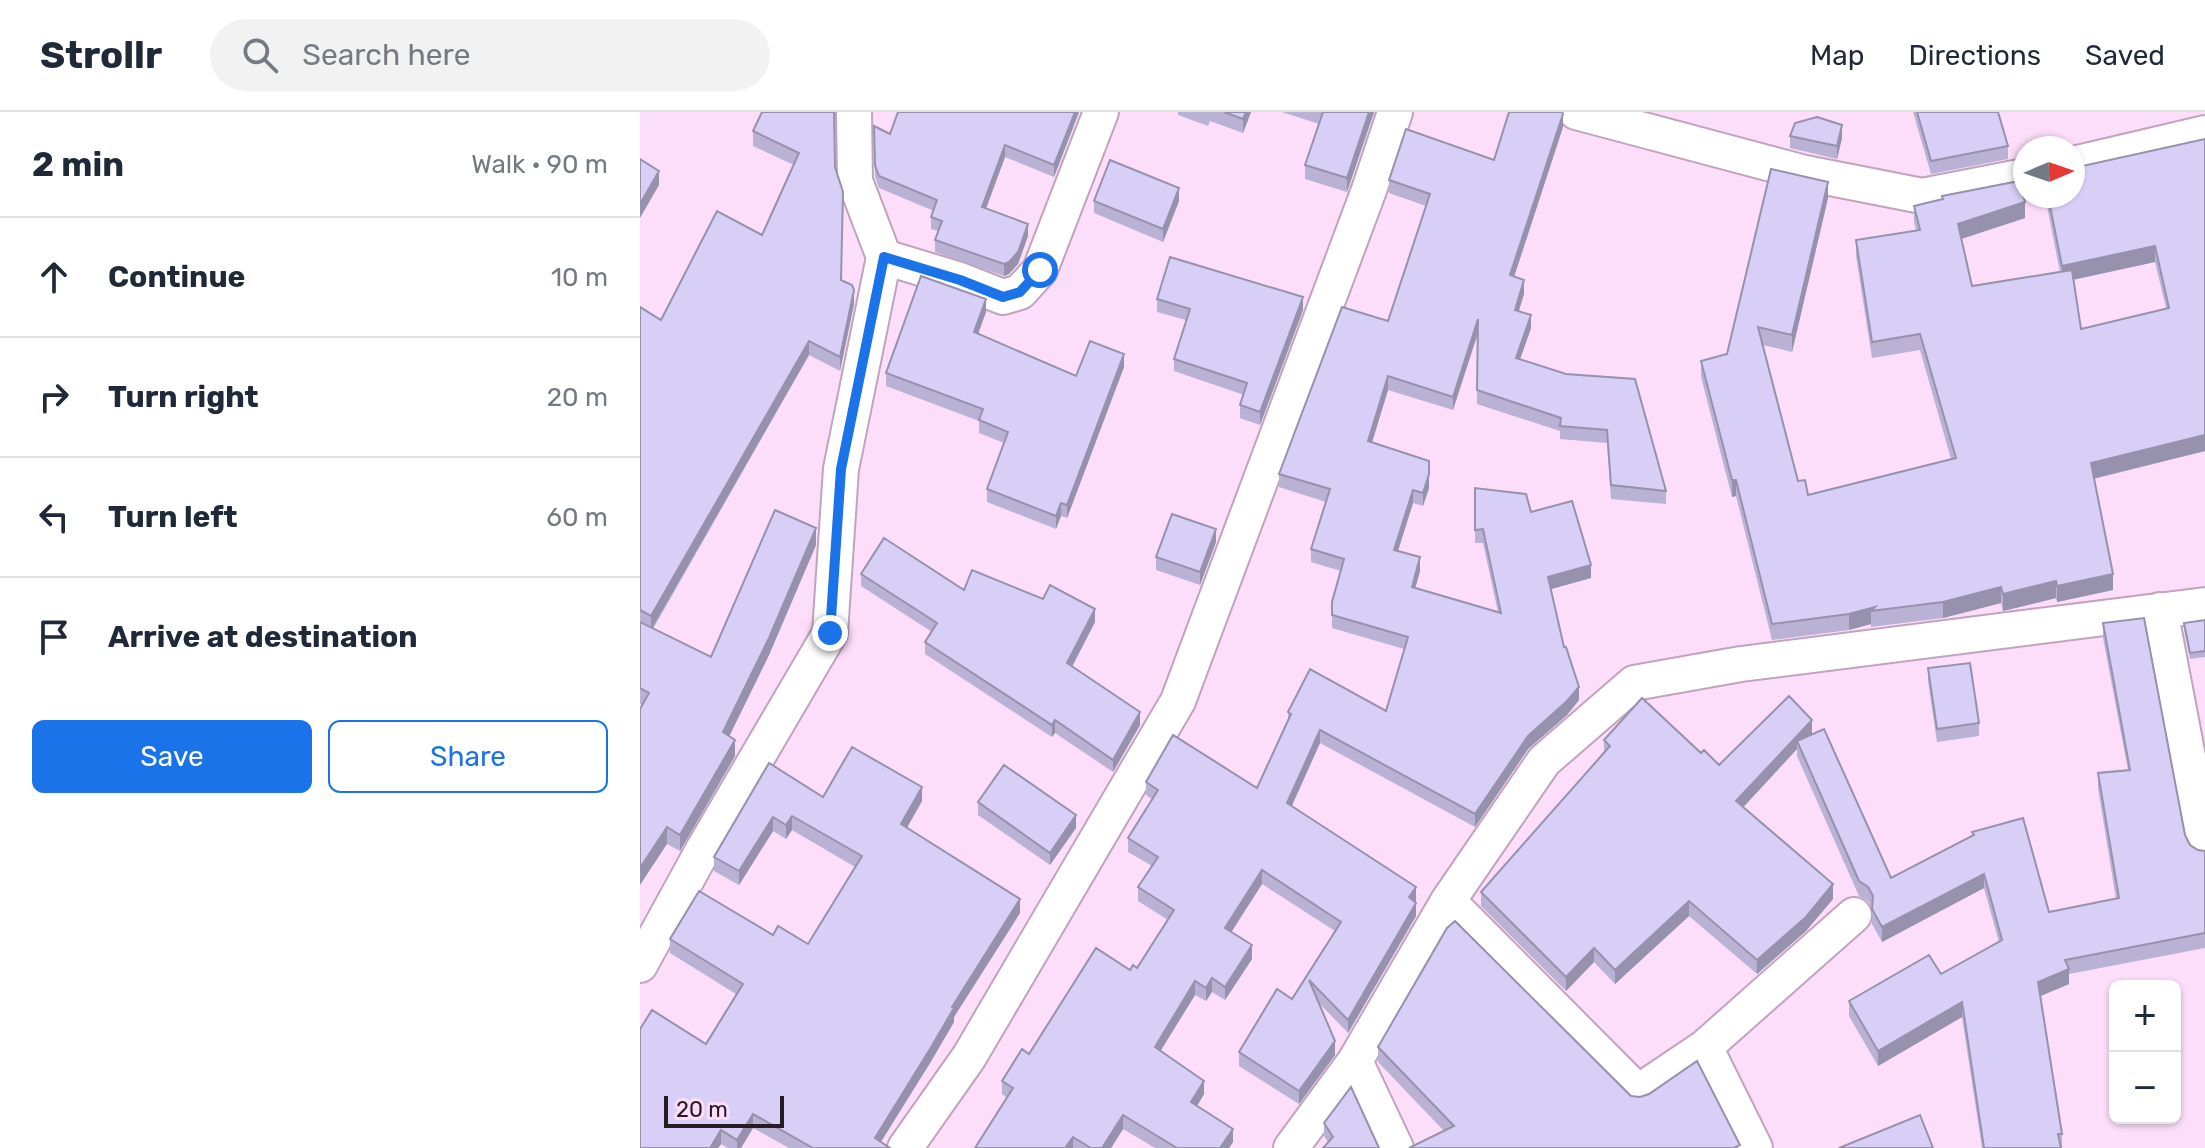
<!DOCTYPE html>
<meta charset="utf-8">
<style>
:root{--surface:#fff;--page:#f2f2f3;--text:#1f2937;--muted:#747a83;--line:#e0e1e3;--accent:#1a73e8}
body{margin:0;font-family:Rubik,sans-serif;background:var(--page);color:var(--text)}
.controls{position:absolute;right:24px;bottom:24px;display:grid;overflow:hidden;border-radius:12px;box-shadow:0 2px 6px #0004}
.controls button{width:72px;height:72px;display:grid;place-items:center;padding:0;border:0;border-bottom:2px solid var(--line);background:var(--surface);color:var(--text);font:40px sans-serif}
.compass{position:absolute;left:1373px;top:24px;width:72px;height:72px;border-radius:50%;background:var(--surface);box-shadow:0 2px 6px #0004;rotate:88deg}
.scale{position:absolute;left:24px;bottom:20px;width:120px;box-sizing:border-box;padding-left:8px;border:4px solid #271c26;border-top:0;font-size:22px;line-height:28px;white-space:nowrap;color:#271c26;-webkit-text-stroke:6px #fddefa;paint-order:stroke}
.stop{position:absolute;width:24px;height:24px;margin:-18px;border:6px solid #1a73e8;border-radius:50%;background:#fff}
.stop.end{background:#1a73e8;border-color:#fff;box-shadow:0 2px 8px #0008}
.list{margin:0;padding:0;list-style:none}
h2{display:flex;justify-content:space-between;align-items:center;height:104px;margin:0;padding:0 32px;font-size:34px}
h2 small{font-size:26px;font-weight:400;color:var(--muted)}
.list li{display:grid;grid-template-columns:52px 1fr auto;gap:24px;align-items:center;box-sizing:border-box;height:120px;padding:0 32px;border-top:2px solid var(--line)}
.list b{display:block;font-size:30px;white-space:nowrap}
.list em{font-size:26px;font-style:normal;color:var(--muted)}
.actions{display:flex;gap:16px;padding:24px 32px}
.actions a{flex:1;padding:18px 0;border:2px solid var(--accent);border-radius:12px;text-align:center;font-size:28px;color:var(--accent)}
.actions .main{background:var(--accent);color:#fff}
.icon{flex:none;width:44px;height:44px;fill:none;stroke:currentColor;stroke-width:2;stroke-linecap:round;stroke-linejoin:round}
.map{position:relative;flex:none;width:1565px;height:1036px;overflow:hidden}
header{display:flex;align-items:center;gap:48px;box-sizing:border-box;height:112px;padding:0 40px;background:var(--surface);border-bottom:2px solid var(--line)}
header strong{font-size:38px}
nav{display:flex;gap:44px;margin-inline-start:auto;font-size:28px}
.search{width:560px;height:72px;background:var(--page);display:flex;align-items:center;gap:20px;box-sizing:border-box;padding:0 28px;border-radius:44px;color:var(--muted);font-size:30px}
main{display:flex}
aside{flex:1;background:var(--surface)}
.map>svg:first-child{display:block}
</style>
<header>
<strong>Strollr</strong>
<div class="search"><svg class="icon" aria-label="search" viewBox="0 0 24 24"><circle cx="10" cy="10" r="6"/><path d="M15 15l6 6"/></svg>Search here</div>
<nav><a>Map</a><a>Directions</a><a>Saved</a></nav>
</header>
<main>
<aside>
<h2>2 min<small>Walk · 90 m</small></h2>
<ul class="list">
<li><svg class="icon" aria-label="ahead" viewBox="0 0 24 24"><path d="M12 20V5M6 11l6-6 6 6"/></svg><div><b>Continue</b></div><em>10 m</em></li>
<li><svg class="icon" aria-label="right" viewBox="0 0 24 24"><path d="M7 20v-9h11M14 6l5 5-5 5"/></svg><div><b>Turn right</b></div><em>20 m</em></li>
<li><svg class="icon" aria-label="left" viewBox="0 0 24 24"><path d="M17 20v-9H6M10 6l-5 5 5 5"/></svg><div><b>Turn left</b></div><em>60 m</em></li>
<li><svg class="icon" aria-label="arrive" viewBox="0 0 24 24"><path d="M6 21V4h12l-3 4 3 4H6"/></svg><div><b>Arrive at destination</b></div></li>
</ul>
<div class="actions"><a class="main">Save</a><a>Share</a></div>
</aside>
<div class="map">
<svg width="1565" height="1036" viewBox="0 0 1565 1036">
<rect width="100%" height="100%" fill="#fddefa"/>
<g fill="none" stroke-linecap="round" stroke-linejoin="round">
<g stroke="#c0a3bd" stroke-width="38">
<path id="minor" d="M936,0L1165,61L1282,84L1385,64
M1433,52L1565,21
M244,145L320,168L363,185L380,180L400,158L461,0
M1520,498L1565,734
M808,789L998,980L1065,935L1214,803
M0,853L64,736L190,521L201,357L244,145L215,69L214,0
M1065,935L1115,1036
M715,949L756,1036
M265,1036L329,945L538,589L729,78L755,0
M651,1036L715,949L808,789L904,649L994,571L1101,552L1565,493"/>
</g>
<use href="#minor" stroke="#fff" stroke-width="34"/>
</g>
<path fill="#b9b2d4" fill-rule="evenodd" d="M439,0L414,65L365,45L346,97L388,124L378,152L369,162L364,164L295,140V128L298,119L291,117V105L294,99L239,76L235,65L234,15L250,22Z
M538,0H611L603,21L570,9L568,14L538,3Z
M642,0H734L707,80L665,67V53L679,12Z
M1273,0H1358L1368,34V47L1291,62Z
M923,15L874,165L884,182L879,199L891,216L880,247L926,262L1026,379V392L971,387L967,331L920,327V319L837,292V221L813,298L748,278L732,331L789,376L783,394L773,391L758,439L780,459L775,476L858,500L843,431H835V376L891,400L951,466L910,477L924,535L939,588L927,603L888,637L835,715L680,631L652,694L776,789L775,790L776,804L708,921L679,891L695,943L659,992L599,954V940L652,887L695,819L622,772L591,820L612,847L585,888L572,880L566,889L555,883L520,939L564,982L557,994L593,1030L589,1036H515L483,1017L471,1036H335L367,986L362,982V969L389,942L490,858L497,856L528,808L498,789V775L512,754L488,740V726L512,687L506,683V670L617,676L648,609V600L746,599L764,537L692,516V490L701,459L671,450V437L686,390L639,375V362L748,209L786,94L749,81V68L854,48Z
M113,19L195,55L202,169L214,192L200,259L169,243L13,517L71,545L176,433L129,543L89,624L95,644L40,739L27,732L2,593L0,592V195L21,208L122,123L154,53L113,34Z
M1150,24L1202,26L1197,47L1150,36Z
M1565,27V339L1454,367L1473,478L1417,490L1416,486L1363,499L1361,491L1303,506L1231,515V512L1209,518L1132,528L1096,384L1092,385L1061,265V249L1087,242L1188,86L1152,240L1123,233L1158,369L1168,383L1311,347L1280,238L1232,246L1216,144V128L1276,118L1274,110V94L1302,87V84L1385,106L1321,127L1332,174L1420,160L1405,84H1433L1438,55ZM1515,150L1526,196L1441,217L1433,168Z
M454,89H539L523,130L454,101Z
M517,187L663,198L620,313L600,306V293L604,283L534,259V247L546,208L517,200Z
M346,200L338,222L436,264L484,255L427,406L421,404L416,417L347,390V377L364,331L339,321V309L246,274V261Z
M576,430L560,473L516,458V445Z
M221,462L324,478L455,510L432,555L500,613L473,660L415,621L412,625L285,542V530L292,520L221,474Z
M1565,508V545L1550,547L1544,517V511Z
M1463,511L1545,723L1550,733L1558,738L1565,739V836L1429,862V872L1401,884L1422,1022V1036H1342L1322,905L1238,954L1209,904V889L1301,862L1359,830L1344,776L1242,830L1232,812V795L1228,789L1219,784L1157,644V637L1103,695L1193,787L1166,819L1117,862L1049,804L975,872L954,850L926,879L841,794V780L964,640V628L1061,641L1079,653L1172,622L1171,623L1251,766L1332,724V720L1409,800L1476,787L1458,676V661L1488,658L1463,526Z
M1288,556L1339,611V624L1297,630L1288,569Z
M129,651L183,685L282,689L267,716L380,801L314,905V910L290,951L241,1030L250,1036H149L113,1016L101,1036H88L81,1032L78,1036H0L96,882L30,841V827L133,823L168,832L215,755L152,718L146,727L133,719L99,773L74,759V745Z
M338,690L436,716L410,753L338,703Z
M738,935L991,984L1100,1036L804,1019L738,950Z
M684,1011L739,1036L688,1030L684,1024Z"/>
<path fill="#9691ac" d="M435,0H439L414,65V53Z
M606,0H611L603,21V7Z
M729,0H734L707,80V66Z
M923,2V15L870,177V163Z
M1202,13V26L1197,47V34Z
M365,33V45L342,107V95Z
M19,59V73L0,106V92Z
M1188,70V86L1152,240V223Z
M539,76V89L523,130V117Z
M1385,90V106L1318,128V112Z
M388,112V124L378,152L369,162L364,164V152Z
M1515,134V150L1422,170V154Z
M884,168V182L875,211V198Z
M214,178V192L200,259V245Z
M663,185V198L620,313V300Z
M346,187V200L334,233V220Z
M891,203V216L876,259V246Z
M838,207V221L813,298V285Z
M169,229V243L11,518V504Z
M484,242V255L427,406V393Z
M748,264V278L728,343V329Z
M1565,323V339L1451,367V351Z
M789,362V376L783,394V381Z
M1092,368H1096V384L1092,385Z
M773,378V391L754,451V438Z
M421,391V404L416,417V404Z
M176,416V433L129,543L83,637V620Z
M576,417V430L560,473V460Z
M780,445V459L772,488V475Z
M951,453V466L908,478V465Z
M1473,462V478L1417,490V474Z
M1416,469V486L1363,499V482Z
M1361,475V491L1303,506V490Z
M1235,495L1231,499V512L1209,518V502Z
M455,497V510L427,564V551Z
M939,575V588L927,603L888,637L835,715V702L888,624Z
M500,600V613L473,660V648Z
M415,608V621L412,625V613Z
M1172,608V622L1160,635L1157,629V637L1096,703V689Z
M680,618V631L647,704V691Z
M95,628V644L40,739V723Z
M282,675V689L261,726V712Z
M436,703V716L410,753V741Z
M152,704V718L146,727V713Z
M133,705V719L99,773V759Z
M27,715V732L0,773V756Z
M622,758V772L585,830V816Z
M1344,762V776L1242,830V815Z
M1193,772V787L1166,819L1117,862V848Z
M776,775V789L769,798V785Z
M380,787V801L314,905V910L290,951L237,1036L235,1026L312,895Z
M1049,789V804L975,872V858Z
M776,791V804L708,921V908Z
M612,833V847L585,888V875Z
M954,836V850L926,879V865Z
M1429,857V872L1398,885V870Z
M572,866V880L566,889V876Z
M555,869V883L515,948V935Z
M1322,890V905L1238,954V939Z
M695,929V943L659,992V979Z
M564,969V982L551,1004V990Z
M113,1002V1016L101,1036H97V1028Z
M483,1003V1017L471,1036H462Z
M593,1017V1030L589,1036H580Z
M81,1018V1032L78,1036H70Z
M433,1025V1036H425Z"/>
<path fill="#d7cff6" stroke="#9691ac" stroke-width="2" d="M122,0H194L195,55L203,80L201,168L212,173L214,178L200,245L169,229L11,504L0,498V195L21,208L77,99L122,123L159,41L113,19Z
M258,0H435L414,53L365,33L342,95L388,112L378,140L369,150L364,152L295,128L302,109L291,105L297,88L239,64L235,53L234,14L250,22Z
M584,0H606L603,7Z
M683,0H729L707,66L665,53Z
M869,0H922L923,2L870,163L884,168L875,198L891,203L876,246L926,262L995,267L1026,379L971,373L967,318L920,314L921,306L837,278L838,207L813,285L748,264L728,329L789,349V362L783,381L773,378L754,438L780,445L772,475L861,501L843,417L835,418V376L886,382L891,400L932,389L951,453L908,465L924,535H926L939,575L927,589L888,624L835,702L680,618L647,691L776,775L769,785L776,791L708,908L669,868L695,929L659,979L599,940L637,877L652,887L701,810L622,758L585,816L612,833L585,875L572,866L566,876L555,869L515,935L564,969L551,990L593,1017L580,1036H537L483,1003L462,1036H451L433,1025L425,1036H335L373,976L362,969L382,937L389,942L456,836L490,858L493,853L497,856L534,798L498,775L518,745L488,726L518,678L506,670L533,623L617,676L651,602L648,600L670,557L746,599L768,525L692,503V490L704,447L671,437L690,377L639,362L702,195L748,209L790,82L749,68L766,17L854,48Z
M1277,0H1358L1368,34L1291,49Z
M1177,5L1202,13L1197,34L1150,24L1155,11Z
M1565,27V323L1451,351L1473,462L1417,474L1416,469L1363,482L1361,475L1303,490L1231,499L1235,495L1209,502L1132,512L1096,368H1092L1061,249L1087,242L1131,57L1188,70L1152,223L1118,215L1158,369L1165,368L1168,383L1316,346L1280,222L1232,230L1216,128L1280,118L1274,94L1303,87L1302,84L1379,69L1385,90L1318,112L1332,174L1432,158L1441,217L1529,196L1515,134L1422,154L1408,84H1433V54L1438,55Z
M0,47L19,59L0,92Z
M470,48L539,76L523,117L454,89Z
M530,145L663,185L620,300L600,293L607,271L534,247L550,197L517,187Z
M281,164L346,187L334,220L436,264L450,229L484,242L427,393L421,391L416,404L347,377L368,320L339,308L343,297L246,261Z
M135,398L176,416L129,526L83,620L95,628L40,723L27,715L0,756V597L9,581L0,576V510L71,545Z
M532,402L576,417L560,460L516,445Z
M244,426L324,478L332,458L403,487L410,473L455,497L427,551L500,600L473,648L415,608L412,613L285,530L297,511L221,462Z
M1504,506L1545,723L1550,733L1558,738L1565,739V821L1425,848L1429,857L1398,870L1422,1022H1418L1421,1036H1344L1322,890L1238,939L1209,889L1289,843L1301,862L1362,828L1344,762L1242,815L1232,797L1233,784L1228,775L1219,769L1157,629L1184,617L1251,766L1334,723L1332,720L1383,706L1409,800L1479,786L1458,661L1490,658L1463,511Z
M1565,508V539L1550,541L1544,511Z
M1330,551L1339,611L1297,617L1288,556Z
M1149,584L1172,608L1096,689L1193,772L1166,805L1117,848L1049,789L975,858L954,836L926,865L841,780L970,634L964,628L1002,586L1061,641L1064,638L1079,653Z
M212,635L282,675L261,712L380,787L312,895L314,896L290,937L235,1026L250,1036H173L113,1002L97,1028L81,1018L70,1036H0V917L12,898L66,932L103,872L30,827L59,779L133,823L138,814L168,832L222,744L152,704L146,713L133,705L99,759L74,745L129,651L183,685Z
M364,653L436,703L410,741L338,690Z
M815,809L991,984L1000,985L1009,982L1057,949L1100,1033L1094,1036H769L814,1014L738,935L807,816Z
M711,975L739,1036H683L693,1025L684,1011Z
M1280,1003L1293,1036H1199Z"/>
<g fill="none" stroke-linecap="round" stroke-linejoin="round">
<path stroke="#1a73e8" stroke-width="10" d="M190,521L201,357L244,145L320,168L363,185L380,180L400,158"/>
</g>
</svg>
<div class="controls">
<button>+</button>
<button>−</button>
</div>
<svg class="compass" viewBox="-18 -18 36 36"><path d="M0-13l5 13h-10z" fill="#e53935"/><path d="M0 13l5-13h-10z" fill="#747a83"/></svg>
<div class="scale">20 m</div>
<div class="stop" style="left:400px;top:158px"></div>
<div class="stop end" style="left:190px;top:521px"></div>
</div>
</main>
